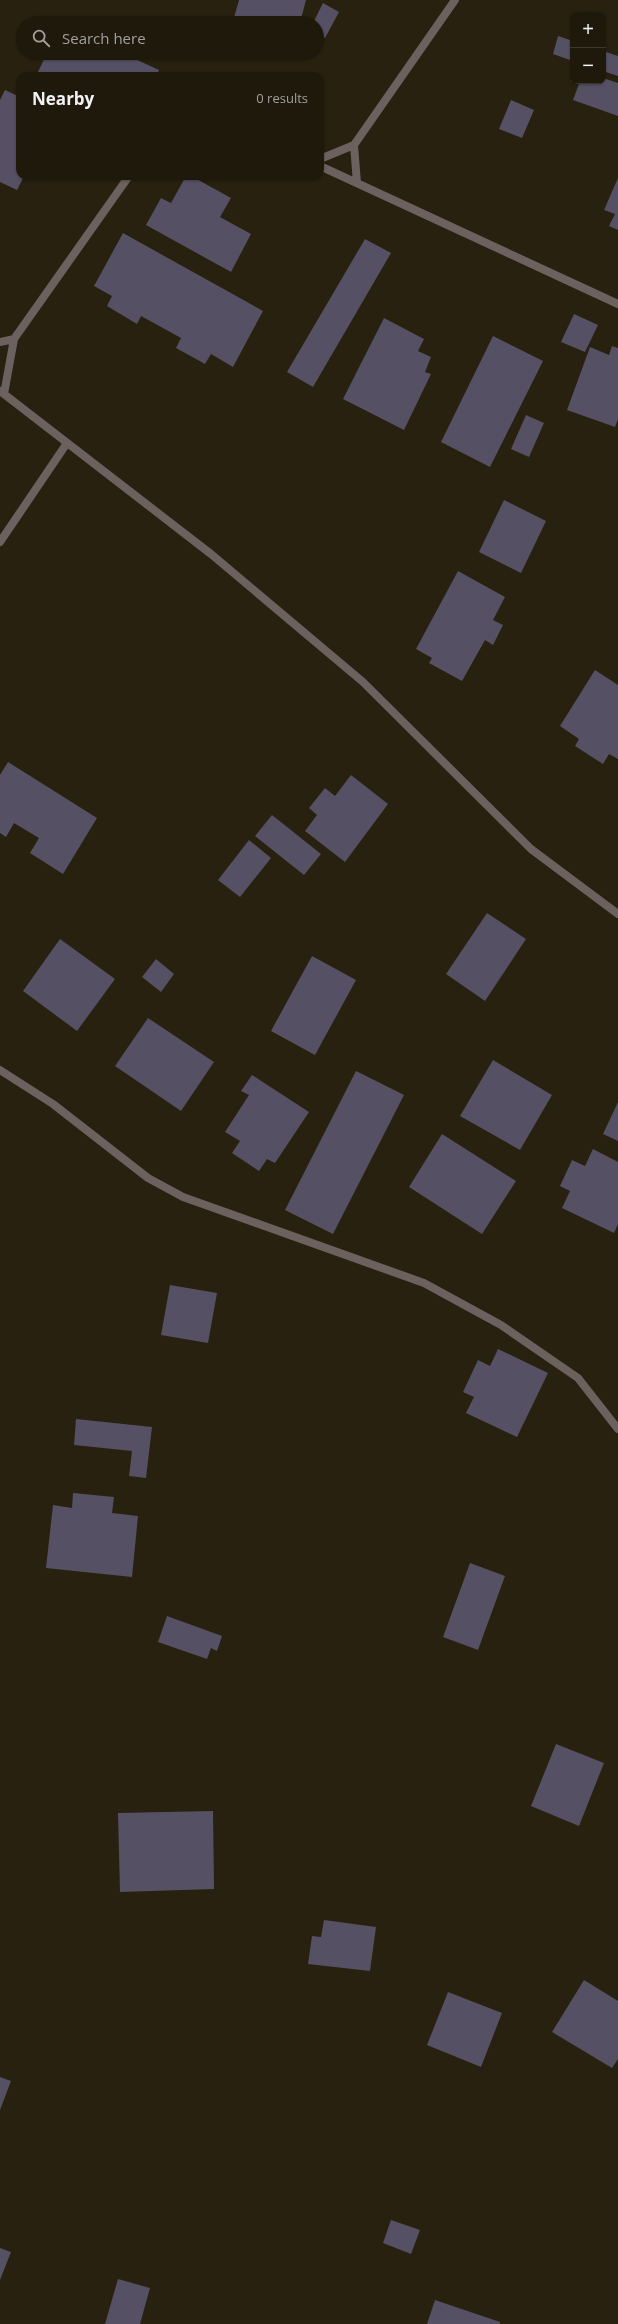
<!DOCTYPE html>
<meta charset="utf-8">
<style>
:root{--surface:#1e190b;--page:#2b2619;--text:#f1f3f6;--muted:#a1a09d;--line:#3c382c}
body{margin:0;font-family:"Open Sans",sans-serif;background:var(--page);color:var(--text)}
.controls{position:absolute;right:12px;top:12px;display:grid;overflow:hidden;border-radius:8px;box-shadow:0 1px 3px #0004}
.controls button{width:36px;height:36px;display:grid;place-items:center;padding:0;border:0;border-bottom:1px solid var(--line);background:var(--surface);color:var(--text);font:20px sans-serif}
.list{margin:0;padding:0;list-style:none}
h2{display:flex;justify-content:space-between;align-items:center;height:52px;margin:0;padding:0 16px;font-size:17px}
h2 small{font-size:13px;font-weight:400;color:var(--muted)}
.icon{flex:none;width:22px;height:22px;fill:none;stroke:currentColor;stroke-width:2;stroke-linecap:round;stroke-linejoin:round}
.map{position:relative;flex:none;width:618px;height:2324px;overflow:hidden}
.search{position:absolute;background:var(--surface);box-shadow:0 1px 3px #0004;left:16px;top:16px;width:308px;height:44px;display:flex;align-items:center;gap:10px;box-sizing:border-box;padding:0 14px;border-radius:22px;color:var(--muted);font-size:15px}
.panel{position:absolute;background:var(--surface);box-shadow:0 1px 3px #0004;left:16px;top:72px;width:308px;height:108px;border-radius:12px}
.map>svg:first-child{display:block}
</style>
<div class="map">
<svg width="618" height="2324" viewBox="0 0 618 2324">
<rect width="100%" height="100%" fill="#28210f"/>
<path fill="#555063" d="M239,0H306L300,23H242L233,21Z
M323,3L339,12L325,38L317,34V23H313Z
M558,36L573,41V61L553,54Z
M603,51L618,56V76L603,71Z
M47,53H106L119,59L122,53L159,70L157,76H36Z
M573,76V81H603V78L618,83V116L573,100L579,84L571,81Z
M5,90L20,97V176H24L17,190L0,182V100Z
M511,100L534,110L522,138L499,129Z
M186,176H191L231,198L220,217L251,234L231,272L146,225L161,198L171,203Z
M618,178V230L609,226L615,214L604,210Z
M123,233L263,311L233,367L211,354L205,364L176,348L181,338L141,316L137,324L107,306L112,296L94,286Z
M365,239L391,253L313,387L287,372Z
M574,314L598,325L585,352L561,342Z
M384,318L424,339L418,351L431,357L425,372L431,374L404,430L343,399Z
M493,336L543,361L490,467L441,442Z
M612,346L618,348V419L615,427L567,410L590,347L609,355Z
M526,415L544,423L529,457L511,449Z
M504,500L546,521L521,573L479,552Z
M458,571L505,597L493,620L503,625L493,645L485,640L462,681L429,663L432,658L416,649Z
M595,670L618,685V759L609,754L603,764L575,746L579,739L560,726Z
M8,762L97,818L63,874L30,853L39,838L14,823L6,837L0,833V775Z
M351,775L388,804L345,862L305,831L317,815L309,808L325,788L335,796Z
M272,815L321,854L304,875L255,836Z
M249,840L271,858L240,897L218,880Z
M487,913L526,939L485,1001L446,974Z
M60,939L115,979L77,1031L23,991Z
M312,956L356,980L315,1055L271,1031Z
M156,959L174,974L161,992L142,977Z
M148,1018L214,1062L181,1111L115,1066Z
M493,1060L552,1095L520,1150L460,1116Z
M356,1071L404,1095L333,1234L285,1210Z
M252,1075L309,1112L275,1163L267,1159L259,1171L232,1153L240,1141L225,1132L249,1095L241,1091Z
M618,1102V1141L603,1134Z
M442,1134L516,1181L482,1234L409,1187Z
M593,1149L618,1162V1224L614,1233L562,1208L570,1191L560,1186L572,1160L585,1166Z
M170,1285L217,1293L208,1343L161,1335Z
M498,1349L548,1373L517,1437L466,1413L474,1397L463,1392L478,1360L490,1366Z
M76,1419L152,1427L146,1478L129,1476L132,1451L74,1445Z
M73,1493L114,1497L112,1513L138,1516L132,1577L46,1568L53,1505L72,1508Z
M470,1563L505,1576L478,1650L443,1637Z
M167,1616L222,1636L217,1651L211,1648L207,1659L158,1642Z
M556,1744L604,1763L579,1826L531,1806Z
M213,1811L214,1889L120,1892L118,1813Z
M324,1920L376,1927L370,1971L308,1964L312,1936L321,1937Z
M584,1980L618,2001V2059L612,2068L552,2032Z
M448,1992L502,2013L481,2067L427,2045Z
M0,2077L11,2081L0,2110Z
M391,2220L420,2230L411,2254L383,2243Z
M0,2248L11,2252L0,2280Z
M118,2279L150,2288L140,2324H105Z
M435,2300L500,2322V2324H427Z"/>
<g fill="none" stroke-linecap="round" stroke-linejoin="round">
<path stroke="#6c615f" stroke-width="8" d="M354,145L357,183
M320,159L354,145L455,0
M320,166L618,304
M0,342L14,339
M0,391L211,554L363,682L531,849L618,914
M4,394L14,339L129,176
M0,542L67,443
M0,1070L53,1104L148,1178L183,1197L424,1283L501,1325L578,1378L618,1429"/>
</g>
</svg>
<div class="controls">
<button>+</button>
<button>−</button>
</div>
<div class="search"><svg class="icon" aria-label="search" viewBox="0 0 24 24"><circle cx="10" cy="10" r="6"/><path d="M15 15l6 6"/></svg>Search here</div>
<section class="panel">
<h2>Nearby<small>0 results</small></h2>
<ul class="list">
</ul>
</section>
</div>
